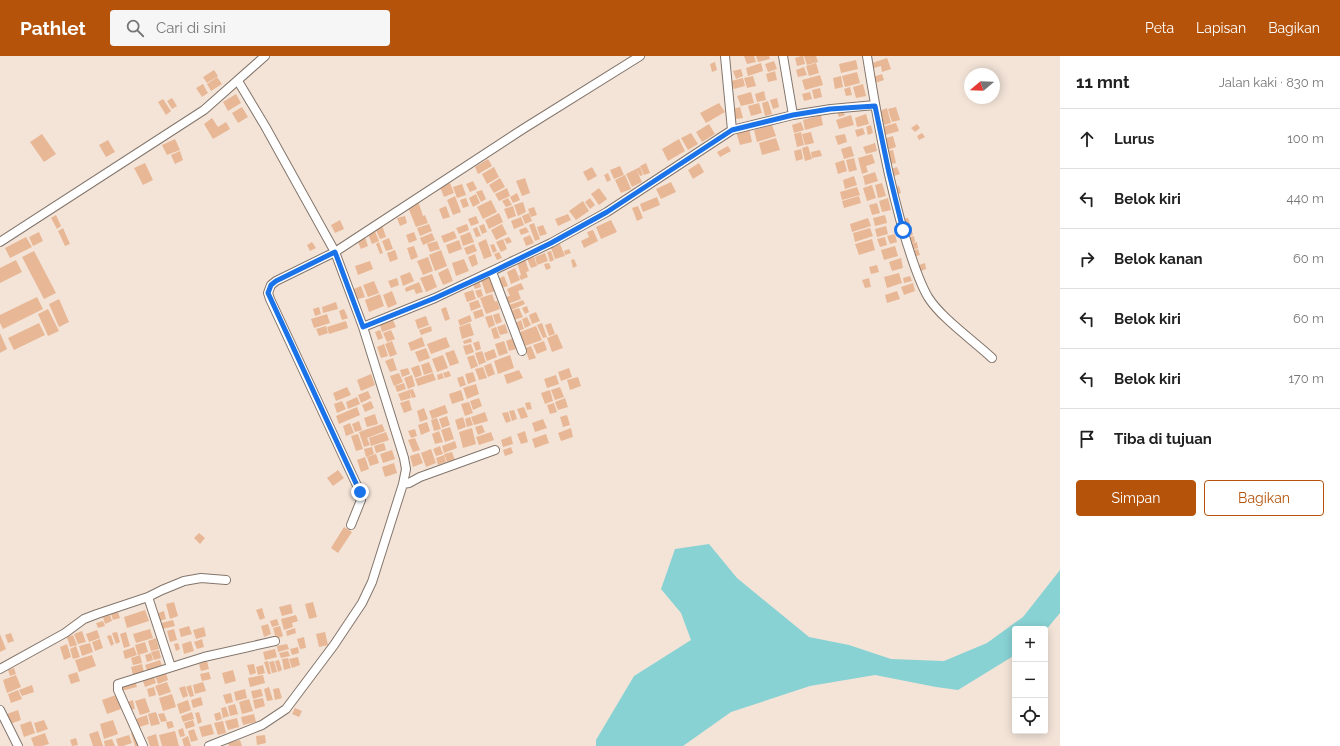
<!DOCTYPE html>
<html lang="id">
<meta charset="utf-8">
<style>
:root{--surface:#fff;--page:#f6f6f6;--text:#222;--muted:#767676;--line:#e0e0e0;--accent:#b45309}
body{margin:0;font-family:Raleway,sans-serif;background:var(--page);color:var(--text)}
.controls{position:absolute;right:12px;bottom:12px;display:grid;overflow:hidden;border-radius:4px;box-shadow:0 2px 10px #0003}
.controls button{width:36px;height:36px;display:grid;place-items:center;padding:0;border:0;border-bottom:1px solid var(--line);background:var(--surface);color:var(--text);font:20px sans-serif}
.compass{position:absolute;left:964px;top:12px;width:36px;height:36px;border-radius:50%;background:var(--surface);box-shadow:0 2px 10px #0003;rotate:251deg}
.stop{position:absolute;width:12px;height:12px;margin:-9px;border:3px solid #1a73e8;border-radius:50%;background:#fff}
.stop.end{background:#1a73e8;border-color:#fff;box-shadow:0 1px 4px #0008}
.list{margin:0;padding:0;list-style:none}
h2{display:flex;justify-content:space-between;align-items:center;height:52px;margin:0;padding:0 16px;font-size:17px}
h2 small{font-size:13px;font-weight:400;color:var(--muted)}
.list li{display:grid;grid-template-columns:26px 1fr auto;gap:12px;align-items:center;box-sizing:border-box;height:60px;padding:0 16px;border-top:1px solid var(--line)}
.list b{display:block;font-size:15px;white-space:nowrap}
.list em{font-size:13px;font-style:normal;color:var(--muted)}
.actions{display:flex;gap:8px;padding:12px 16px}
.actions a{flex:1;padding:9px 0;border:1px solid var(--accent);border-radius:4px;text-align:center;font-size:14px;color:var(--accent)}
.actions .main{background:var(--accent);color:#fff}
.icon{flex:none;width:22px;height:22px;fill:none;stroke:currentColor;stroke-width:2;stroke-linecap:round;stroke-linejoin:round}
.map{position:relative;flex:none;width:1060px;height:690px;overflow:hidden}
header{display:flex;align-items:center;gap:24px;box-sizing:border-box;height:56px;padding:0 20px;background:var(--accent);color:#fff}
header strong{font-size:19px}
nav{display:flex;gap:22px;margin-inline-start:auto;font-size:14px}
.search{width:280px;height:36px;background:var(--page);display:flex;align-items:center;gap:10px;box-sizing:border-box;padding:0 14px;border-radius:4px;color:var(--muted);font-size:15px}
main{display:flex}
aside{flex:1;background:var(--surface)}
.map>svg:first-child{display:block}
</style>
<header>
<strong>Pathlet</strong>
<div class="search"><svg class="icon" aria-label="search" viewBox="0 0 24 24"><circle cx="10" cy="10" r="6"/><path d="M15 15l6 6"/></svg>Cari di sini</div>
<nav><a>Peta</a><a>Lapisan</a><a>Bagikan</a></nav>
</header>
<main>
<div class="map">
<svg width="1060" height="690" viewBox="0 0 1060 690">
<rect width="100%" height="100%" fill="#f4e4d8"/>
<path fill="#88d2d4" d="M709,488L737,522L809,581L849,589L891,603L944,605L987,587L1023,561L1060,514V557L1045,575V573H1015V599L958,634L936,631L875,619L810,630L731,656L683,690H596V684L634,620L691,584L681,557L661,533L675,493Z"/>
<path fill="#e8b795" d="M744,0H754L756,6L747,8Z
M756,0H769L770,3L758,6Z
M801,0H803L805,8L797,10L795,2Z
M804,0H816L818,6L807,9Z
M887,2L891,13L882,16L881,10L874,12L872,7Z
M856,4L858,13L841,17L839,8Z
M774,5L777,13L768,16L765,8Z
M715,6L717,14L712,16L710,8Z
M761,7L763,15L748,20L746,12Z
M816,7L819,17L809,20L806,10Z
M804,11L807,19L798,21L796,14Z
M741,13L743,20L736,23L733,15Z
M214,14L218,20L207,27L203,21Z
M775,15L777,24L768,26L766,18Z
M857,16L860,27L845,31L842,20Z
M882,18L884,24L875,27L873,21Z
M820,19L823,29L805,34L802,24Z
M753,20L756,30L747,32L744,22Z
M841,20L843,31L835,33L833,22Z
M217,21L222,28L211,35L207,28Z
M743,22L745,30L734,33L731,25Z
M203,28L208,37L202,41L196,32Z
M863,28L866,40L856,42L853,31Z
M850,31L852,39L846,40L844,33Z
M820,32L822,41L814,43L812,34Z
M764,35L766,44L757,46L755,38Z
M751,36L754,47L741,50L737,40Z
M810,36L812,43L804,45L802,38Z
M236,38L241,47L228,55L223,46Z
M172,42L177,50L172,53L167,45Z
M777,42L779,51L773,53L770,44Z
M163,43L171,55L166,59L158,46Z
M768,45L772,58L765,60L762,47Z
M719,47L725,56L706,67L700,57Z
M759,47L762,57L751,60L748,50Z
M242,51L248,61L238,67L232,57Z
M740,51L743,62L736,63L733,53Z
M896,51L900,64L892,66L888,53Z
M887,52L891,67L884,69L880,55Z
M843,55L845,59L839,61L837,56Z
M866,58L869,68L857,71L855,62Z
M821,59L823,69L805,74L803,64Z
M851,59L854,69L839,73L836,64Z
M212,62L218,71L226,66L230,73L213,83L204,68Z
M801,66L804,74L794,77L792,69Z
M896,67L899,75L885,79L882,71Z
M709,68L715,78L702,86L696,76Z
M917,68L920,72L915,76L911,72Z
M772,69L776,80L757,86L754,74Z
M871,69L873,77L868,79L866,71Z
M749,72L752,86L740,89L736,76Z
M863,72L865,78L857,81L855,74Z
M801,76L804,89L797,91L794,78Z
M811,76L814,87L805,89L802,78Z
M691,77L698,88L688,94L681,82Z
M922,77L925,81L919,84L917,80Z
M42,78L56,98L44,106L30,86Z
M845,78L847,86L838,89L835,80Z
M893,80L896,91L887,94L883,83Z
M776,82L780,94L762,99L759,87Z
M175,83L180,94L167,99L162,89Z
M679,83L685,95L668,105L662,93Z
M108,84L115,96L106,101L99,89Z
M875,87L877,95L866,98L863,91Z
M728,90L731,95L720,101L717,96Z
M808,90L812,103L805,105L802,92Z
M851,90L854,100L844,103L841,93Z
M801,93L803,103L796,105L794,95Z
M820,94L822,100L812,102L811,96Z
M893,94L896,107L891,108L887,95Z
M180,95L183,104L175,108L171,99Z
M872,98L875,107L866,110L868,116L862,118L858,102Z
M854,102L857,114L849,116L846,104Z
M488,103L492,110L478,118L475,111Z
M844,104L847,115L838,118L835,107Z
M145,107L153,124L143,129L134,112Z
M646,107L650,117L644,119L640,110Z
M699,107L704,116L693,123L688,114Z
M620,110L624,119L614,123L610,114Z
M494,111L499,121L487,128L482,118Z
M592,111L597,120L588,125L583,116Z
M640,111L643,119L640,120L636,113Z
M897,111L900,118L894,120L891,113Z
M636,113L642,126L632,131L626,118Z
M875,116L878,125L865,129L863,120Z
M608,117L611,124L607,126L604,119Z
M625,119L631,133L621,137L615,124Z
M854,120L857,129L845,133L843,124Z
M500,122L505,131L494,137L489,129Z
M525,122L530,137L522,140L516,125Z
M473,125L477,133L470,136L466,128Z
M671,126L676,136L661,143L656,133Z
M450,127L454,137L444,141L440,131Z
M882,127L886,140L878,142L875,129Z
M462,128L466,139L457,142L453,131Z
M872,129L876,142L867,145L863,132Z
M899,130L901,137L896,139L894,132Z
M857,131L860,139L842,144L840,136Z
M507,132L510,140L499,145L495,138Z
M599,132L607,143L599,149L591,138Z
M482,134L486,143L481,146L476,136Z
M517,137L520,144L513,147L510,141Z
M476,138L480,147L473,151L469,142Z
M455,140L461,156L453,159L447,144Z
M859,140L861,147L844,152L842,145Z
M657,141L660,149L643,156L640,148Z
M466,142L469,150L463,152L460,144Z
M508,142L512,149L506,151L502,145Z
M590,142L595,149L590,153L585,146Z
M888,142L891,154L882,156L879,145Z
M491,144L497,156L483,163L477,151Z
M418,145L423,160L425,159L428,167L416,171L407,149Z
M583,145L589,155L576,164L569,155Z
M523,146L526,156L518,160L514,149Z
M877,147L880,157L872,159L869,149Z
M446,150L450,161L443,163L439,153Z
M513,150L516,160L508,163L504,153Z
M638,150L643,162L637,165L632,152Z
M534,151L537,159L531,161L528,153Z
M499,157L503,166L489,173L485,164Z
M529,157L532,165L525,168L522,160Z
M568,158L571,164L558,170L555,163Z
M56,159L61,170L57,173L51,162Z
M885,159L887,167L875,170L873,162Z
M405,160L407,167L400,170L397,162Z
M476,160L479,167L471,170L468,163Z
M521,161L524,169L514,173L511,165Z
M868,162L871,170L852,176L850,168Z
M908,162L910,168L904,170L902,163Z
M340,164L344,173L335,177L331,169Z
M611,164L617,176L601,183L596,171Z
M534,167L540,183L535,185L529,169Z
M429,168L432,175L420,180L417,172Z
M467,168L469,174L459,178L456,172Z
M484,168L487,176L482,178L479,170Z
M502,168L507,178L496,184L491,174Z
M382,169L386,181L380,183L375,172Z
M543,169L547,178L540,180L537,171Z
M886,170L888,178L877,181L875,173Z
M477,171L481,180L476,181L473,173Z
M526,171L529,176L521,179L519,174Z
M911,171L913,179L906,181L903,173Z
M63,172L70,188L65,190L58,175Z
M870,172L873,180L855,186L853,177Z
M593,174L598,185L584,192L581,185L589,181L587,176Z
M375,175L379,185L372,188L368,178Z
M454,175L457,182L444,187L441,180Z
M39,176L43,185L33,190L29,181Z
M414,176L417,184L409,187L406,179Z
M470,176L474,186L463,190L460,180Z
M432,177L435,184L423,189L420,182Z
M895,178L897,186L890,188L887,180Z
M530,179L534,187L526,190L523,182Z
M914,180L915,186L909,188L907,182Z
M26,181L32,191L10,202L5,192Z
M365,181L368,190L361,193L357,184Z
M509,181L512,186L507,188L504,183Z
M885,181L887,189L880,191L877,183Z
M389,182L393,193L386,195L382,185Z
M486,183L492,200L484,203L478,187Z
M503,183L507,193L501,196L496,186Z
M872,183L875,194L859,199L855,188Z
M459,184L462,193L449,198L446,189Z
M437,185L440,193L430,196L427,188Z
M312,186L316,192L310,195L307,189Z
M379,186L383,197L380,198L376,188Z
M917,186L918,192L912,194L910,188Z
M474,188L477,195L467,199L464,192Z
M494,188L497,195L493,197L490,189Z
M560,188L565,200L555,203L551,192Z
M414,190L418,201L411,204L407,192Z
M895,190L898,200L884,204L881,194Z
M569,193L571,197L565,199L564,195Z
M918,193L920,199L913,201L912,195Z
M395,194L398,203L390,206L387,197Z
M441,194L447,210L435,215L429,199Z
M34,195L56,237L44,243L22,201Z
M551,195L554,204L550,206L547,196Z
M499,196L502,202L497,204L494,198Z
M545,197L548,205L537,209L535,201Z
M475,198L478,208L472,211L468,201Z
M428,201L433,215L423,219L417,205Z
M534,201L537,210L531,212L527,203Z
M901,202L903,212L892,215L889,206Z
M464,203L469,215L456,220L452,207Z
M525,203L529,215L526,216L528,221L521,224L519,220L521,219L517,207Z
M574,203L577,210L573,212L571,204Z
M16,204L22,216L0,227V212Z
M370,205L373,213L358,219L355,210Z
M549,207L551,212L546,214L544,208Z
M925,207L926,213L921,215L919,209Z
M877,209L879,216L871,218L869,211Z
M448,212L453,225L443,229L438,217Z
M515,212L520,224L511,228L507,216Z
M410,216L414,225L403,230L400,220Z
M899,217L902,227L887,232L884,221Z
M432,218L437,231L426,236L420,222Z
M504,220L508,230L501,232L498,223Z
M910,220L912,225L904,227L903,222Z
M490,221L495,235L486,238L481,224Z
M397,222L399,229L391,232L388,225Z
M869,222L871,231L865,232L862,224Z
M479,223L481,231L475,233L472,226Z
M374,225L379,237L368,241L363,229Z
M419,226L423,236L416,238L414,233L406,236L405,232Z
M521,227L524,233L518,235L521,243L508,248L505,241L510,240L507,233Z
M913,227L915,235L904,239L901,231Z
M361,230L365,241L355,244L351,234Z
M481,233L483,240L478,242L475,235Z
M473,234L476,243L467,246L464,237Z
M392,235L397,248L388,252L383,239Z
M897,235L900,243L887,247L885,239Z
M380,238L384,250L369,256L365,244Z
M492,238L495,246L483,250L480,242Z
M37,241L43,253L3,273L0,267V259Z
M59,243L69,266L59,271L49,248Z
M478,244L481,251L471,255L469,247Z
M523,244L525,248L511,254L509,249Z
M497,245L500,253L486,258L483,250Z
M336,246L338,253L323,257L322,251Z
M527,250L529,256L525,258L522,252Z
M319,251L321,258L315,260L313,253Z
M446,251L450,263L445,265L441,253Z
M519,252L523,261L514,264L510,255Z
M48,253L59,275L48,280L38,258Z
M344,253L348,262L342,264L339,255Z
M482,253L484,260L475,263L473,256Z
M536,256L540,265L532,268L529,259Z
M499,257L502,266L496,268L493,259Z
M327,258L330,267L314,272L311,263Z
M470,259L472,265L460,270L458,264Z
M492,259L495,269L489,272L485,261Z
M426,260L429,269L418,273L415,264Z
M527,261L531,269L525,272L522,263Z
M393,264L396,271L382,276L380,269Z
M521,264L524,273L518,275L515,267Z
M346,265L348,272L329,278L327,271Z
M39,267L45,279L14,294L8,282Z
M470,267L474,279L462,283L459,271Z
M542,267L547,281L543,282L537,269Z
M551,267L555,278L549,280L545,269Z
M505,268L508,277L500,279L497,271Z
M326,270L328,277L319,280L316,273Z
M431,270L432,275L421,279L419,274Z
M536,270L542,284L525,290L520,276Z
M496,271L500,282L494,283L491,273Z
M380,274L383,282L378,284L375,276Z
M391,274L395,283L387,286L383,277Z
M0,277L7,293L0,297Z
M557,278L563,292L552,296L547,282Z
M422,281L425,290L411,295L408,287Z
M446,281L450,291L431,298L427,288Z
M471,282L472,286L464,288L463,285Z
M513,282L516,293L509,295L506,285Z
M392,285L397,298L390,301L385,288Z
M479,285L481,293L476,295L473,287Z
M504,285L508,297L499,300L495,288Z
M544,285L547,294L537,298L533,289Z
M384,288L388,300L381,302L377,291Z
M471,288L474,296L466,299L463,290Z
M531,290L536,302L529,304L525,292Z
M426,292L430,302L419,306L415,296Z
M494,293L497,301L487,305L484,297Z
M454,294L459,307L450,310L445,297Z
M482,295L486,306L479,309L475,297Z
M443,299L448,312L437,316L432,303Z
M474,299L478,310L471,313L467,301Z
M510,299L514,312L498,318L494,305Z
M393,302L397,314L390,316L385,305Z
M429,306L433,316L424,319L421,309Z
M491,307L495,318L488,321L484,310Z
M419,309L422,319L415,322L411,312Z
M483,311L487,322L479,324L475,313Z
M408,312L410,318L402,321L400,314Z
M569,312L572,321L561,325L558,316Z
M519,314L523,322L507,328L504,319Z
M449,315L451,320L445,322L443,317Z
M473,316L476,325L468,328L465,318Z
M399,317L403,326L394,330L390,320Z
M433,317L436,324L418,330L415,323Z
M442,317L444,322L438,324L437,319Z
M371,318L375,329L361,335L357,324Z
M412,319L415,330L408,333L404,322Z
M556,319L559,328L547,332L544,323Z
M463,320L466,329L460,331L457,322Z
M578,321L581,330L570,334L567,324Z
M404,327L406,333L397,336L395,330Z
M476,328L479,338L467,343L463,332Z
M347,331L351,339L336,345L333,337Z
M560,331L564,341L555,344L551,334Z
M413,333L416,341L412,342L409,334Z
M409,334L411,342L401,345L398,338Z
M461,334L464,344L452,348L449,338Z
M550,334L553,345L545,348L541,337Z
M368,335L371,342L361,347L358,339Z
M357,341L360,348L348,353L346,346Z
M479,342L482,350L473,354L470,345Z
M565,342L568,351L558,354L555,346Z
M409,344L412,354L404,357L400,347Z
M342,345L346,353L337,357L334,348Z
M371,345L374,352L365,356L362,349Z
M469,346L473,357L465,360L461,348Z
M530,346L532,353L527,354L525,347Z
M554,347L557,356L550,358L547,349Z
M445,349L448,357L432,363L429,355Z
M357,351L360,359L339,368L336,360Z
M524,351L528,361L521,363L517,353Z
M424,352L428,363L420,366L417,355Z
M514,354L517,363L512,365L509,355Z
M485,356L488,365L474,369L471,361Z
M508,356L511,365L506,367L502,357Z
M375,358L378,368L367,371L364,362Z
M567,359L570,369L563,371L560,361Z
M447,360L450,369L442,372L439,363Z
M463,361L466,371L458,374L455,364Z
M470,361L473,369L467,371L465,363Z
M437,362L441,373L434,375L431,364Z
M543,363L547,372L535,376L532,367Z
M359,365L362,374L355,376L352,368Z
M427,366L430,375L421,379L418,369Z
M350,367L354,377L346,380L343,370Z
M382,368L385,375L367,382L370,389L364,391L359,376Z
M482,369L485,376L478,379L475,371Z
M450,371L454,383L445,386L441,374Z
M472,372L476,388L463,392L459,376Z
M571,372L573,381L561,385L558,377Z
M415,373L417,380L411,382L408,375Z
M439,375L443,386L435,388L432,378Z
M525,375L528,386L521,388L517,378Z
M386,376L389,384L371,390L369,382Z
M491,376L494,384L479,389L476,381Z
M358,378L363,393L356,395L351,380Z
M546,378L549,387L535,392L532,383Z
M511,380L513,388L503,391L501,384Z
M415,382L420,394L413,396L408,384Z
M455,385L457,392L444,397L442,390Z
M384,387L386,394L376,397L374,390Z
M440,390L443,398L436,400L433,393Z
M372,391L374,398L366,401L364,393Z
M511,391L513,397L505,400L503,394Z
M431,393L436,407L426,411L421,397Z
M392,394L395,403L383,407L380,398Z
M452,396L455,404L447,406L444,398Z
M419,397L423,407L413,411L410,400Z
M376,398L379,407L370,410L367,401Z
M444,399L446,406L438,409L436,402Z
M365,401L369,413L361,416L357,404Z
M394,407L397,417L385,421L382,411Z
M338,414L344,422L333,430L327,422Z
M344,471L352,476L338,497L331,492Z
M199,477L205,482L200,488L194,482Z
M174,546L178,560L170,563L166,548Z
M313,546L317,561L309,563L305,548Z
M291,548L293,557L282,560L279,551Z
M262,552L265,562L260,564L256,554Z
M145,554L149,565L127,572L124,561Z
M164,555L166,563L157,566L155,558Z
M118,556L120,562L113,564L111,558Z
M110,559L112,565L105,568L103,561Z
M296,559L298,565L292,567L293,571L284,574L281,563Z
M277,563L279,569L272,571L270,565Z
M173,564L175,570L162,573L161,567Z
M103,565L105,570L98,572L96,567Z
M268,568L271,578L264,581L261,570Z
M189,570L192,578L181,581L179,573Z
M280,570L283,580L276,583L273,572Z
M204,571L206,580L196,583L193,574Z
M295,572L296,577L287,580L286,575Z
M150,573L153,582L136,587L133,578Z
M174,573L177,584L170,586L167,575Z
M97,574L100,582L89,586L86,578Z
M82,575L86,586L78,588L74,578Z
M117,576L120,586L116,588L112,577Z
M126,576L130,590L124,592L120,578Z
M325,576L328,589L319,591L316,578Z
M11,577L14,585L8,587L5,579Z
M0,578L6,593L0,596Z
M73,579L77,589L70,591L67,581Z
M111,579L114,588L111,590L107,580Z
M304,581L306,592L300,593L297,583Z
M156,582L159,593L151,595L148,585Z
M100,583L103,592L95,595L92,586Z
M202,583L204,591L197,593L194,586Z
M191,585L194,595L184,598L182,588Z
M145,586L148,596L138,599L135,589Z
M90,587L93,596L82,600L79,590Z
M178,587L180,593L176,595L174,588Z
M67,588L71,601L64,604L60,591Z
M287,588L289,593L278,596L277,590Z
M76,590L80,601L73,603L70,593Z
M134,591L137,599L125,603L123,595Z
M298,591L299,597L292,599L290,593Z
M275,593L277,601L265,604L263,596Z
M159,594L161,602L154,604L151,596Z
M288,595L290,600L281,602L279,597Z
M151,597L153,604L147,606L145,599Z
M92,599L96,610L79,616L75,604Z
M140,599L142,607L133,609L131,602Z
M298,601L300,609L292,612L289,603Z
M288,602L291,612L284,614L282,603Z
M160,604L163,612L148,617L145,609Z
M279,604L282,614L278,616L275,605Z
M207,605L209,613L201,615L199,608Z
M268,605L271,618H268L264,606Z
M274,605L277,616L272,617L269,606Z
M142,608L144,616L133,619L131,611Z
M254,608L256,617L250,619L247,609Z
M263,609L265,617L258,619L256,611Z
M14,612L16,618L10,620L8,614Z
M233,614L236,625L225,628L222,617Z
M77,616L80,625L71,628L68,619Z
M209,616L211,623L202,625L200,618Z
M166,617L168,624L158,628L155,620Z
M153,618L156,627L145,631L142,622Z
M16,619L21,631L7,637L3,624Z
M263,619L265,627L250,631L248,622Z
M135,624L137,631L121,635L119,629Z
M167,626L171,636L159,640L155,630Z
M203,626L206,635L195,638L193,629Z
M32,629L34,636L22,640L19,634Z
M191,629L194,640L190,641L186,631Z
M185,630L188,640L183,642L179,632Z
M154,631L156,639L149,641L147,633Z
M269,631L273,644L267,645L264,633Z
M279,632L282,642L275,644L273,633Z
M245,633L247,642L236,645L234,636Z
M261,633L263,640L253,643L251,635Z
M18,634L22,643L11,647L8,638Z
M231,637L233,646L226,648L223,639Z
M172,638L176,651L163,655L159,642Z
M116,639L121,653L107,658L102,644Z
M201,641L203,649L193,652L191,644Z
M145,642L150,656L140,659L135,645Z
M263,642L265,650L255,653L253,644Z
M249,643L253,655L242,658L239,646Z
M133,644L135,653L130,654L127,646Z
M188,644L191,654L180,658L177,648Z
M235,648L238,658L230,660L228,650Z
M226,651L229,660L223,662L221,652Z
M295,652L302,655L299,661L292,658Z
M18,654L21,664L10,668L7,658Z
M156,656L160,668L151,670L148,658Z
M192,656L194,663L183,666L181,660Z
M199,656L202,666L198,668L195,657Z
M220,656L222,663L216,665L214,658Z
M164,657L167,665L161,666L158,658Z
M254,658L256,666L243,669L241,661Z
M147,659L149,668L136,672L133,664Z
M237,662L239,671L228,674L225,665Z
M44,664L48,673L37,677L34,667Z
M113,664L118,678L104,683L100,668Z
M193,664L195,670L186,673L184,667Z
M31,665L35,677L24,681L20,669Z
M172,665L174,671L168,673L166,666Z
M223,665L226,677L218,679L214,667Z
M211,668L214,678L202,681L199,671Z
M183,672L185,680L180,681L178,674Z
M194,673L198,684L191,686L188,675Z
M98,675L103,690H93L89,678Z
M175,675L179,690H162L159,679Z
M136,676L140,690H135L131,677Z
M45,677L49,688L42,690H34L31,682Z
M156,678L159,690H150L147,681Z
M129,679L132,687L123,690H118L116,683Z
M265,679L266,687L257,689L256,680Z
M188,680L191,690H184L182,683Z
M76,682L78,689L72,690L70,684Z
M112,683L115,690H105L104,685Z
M240,684L242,690H229L228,687Z"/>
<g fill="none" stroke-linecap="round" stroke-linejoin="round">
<g stroke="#83756b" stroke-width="10">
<path id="minor" d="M725,0L732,74
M783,0L793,59L831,53L875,49
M867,0C877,62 888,124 906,184C912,203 918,224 928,241C941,262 974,285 992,302
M0,186L204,54L265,0
M492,216L522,295
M363,271L435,242L551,187L607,156L732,74L793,59
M403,428L409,427L420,421L495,394
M351,469L361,444L360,436L270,243L268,237L271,229L276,225L335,196L523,73L640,0
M148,541L171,611
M0,613L65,577L84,563L97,558L148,541L162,534L184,525L201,522L226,524
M0,654L18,690
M143,690L118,634V628L204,601L275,585
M209,690L262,669L286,653L334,589L362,547L372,526L403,428L406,413L404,402L363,271L335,196L265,70L238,25"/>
</g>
<use href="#minor" stroke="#fff" stroke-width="8"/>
</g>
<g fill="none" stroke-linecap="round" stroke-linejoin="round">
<path stroke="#1a73e8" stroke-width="5" d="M360,436L268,237L271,229L276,225L335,196L363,271L435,242L492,216L551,187L607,156L732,74L793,59L830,53L875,50L889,117L903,174"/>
</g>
</svg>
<div class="controls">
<button>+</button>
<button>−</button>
<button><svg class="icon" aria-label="locate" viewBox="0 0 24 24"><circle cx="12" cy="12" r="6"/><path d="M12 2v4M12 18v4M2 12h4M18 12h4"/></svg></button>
</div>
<svg class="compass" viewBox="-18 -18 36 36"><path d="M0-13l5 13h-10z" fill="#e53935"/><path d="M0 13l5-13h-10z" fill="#767676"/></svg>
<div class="stop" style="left:903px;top:174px"></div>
<div class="stop end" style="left:360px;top:436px"></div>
</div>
<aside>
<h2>11 mnt<small>Jalan kaki · 830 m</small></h2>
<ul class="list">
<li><svg class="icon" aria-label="ahead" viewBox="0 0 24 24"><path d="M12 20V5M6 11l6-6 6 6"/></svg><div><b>Lurus</b></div><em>100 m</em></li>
<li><svg class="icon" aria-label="left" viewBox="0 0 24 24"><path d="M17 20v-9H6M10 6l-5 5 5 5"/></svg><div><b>Belok kiri</b></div><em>440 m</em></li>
<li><svg class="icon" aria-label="right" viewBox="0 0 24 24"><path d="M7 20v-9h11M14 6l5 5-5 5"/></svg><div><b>Belok kanan</b></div><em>60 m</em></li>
<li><svg class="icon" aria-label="left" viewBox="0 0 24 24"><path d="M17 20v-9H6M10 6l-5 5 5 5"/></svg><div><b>Belok kiri</b></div><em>60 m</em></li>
<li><svg class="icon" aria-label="left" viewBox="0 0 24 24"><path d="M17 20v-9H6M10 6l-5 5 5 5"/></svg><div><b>Belok kiri</b></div><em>170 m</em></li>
<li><svg class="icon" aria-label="arrive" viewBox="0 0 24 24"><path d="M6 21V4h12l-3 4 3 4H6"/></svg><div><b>Tiba di tujuan</b></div></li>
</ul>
<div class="actions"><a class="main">Simpan</a><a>Bagikan</a></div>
</aside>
</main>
